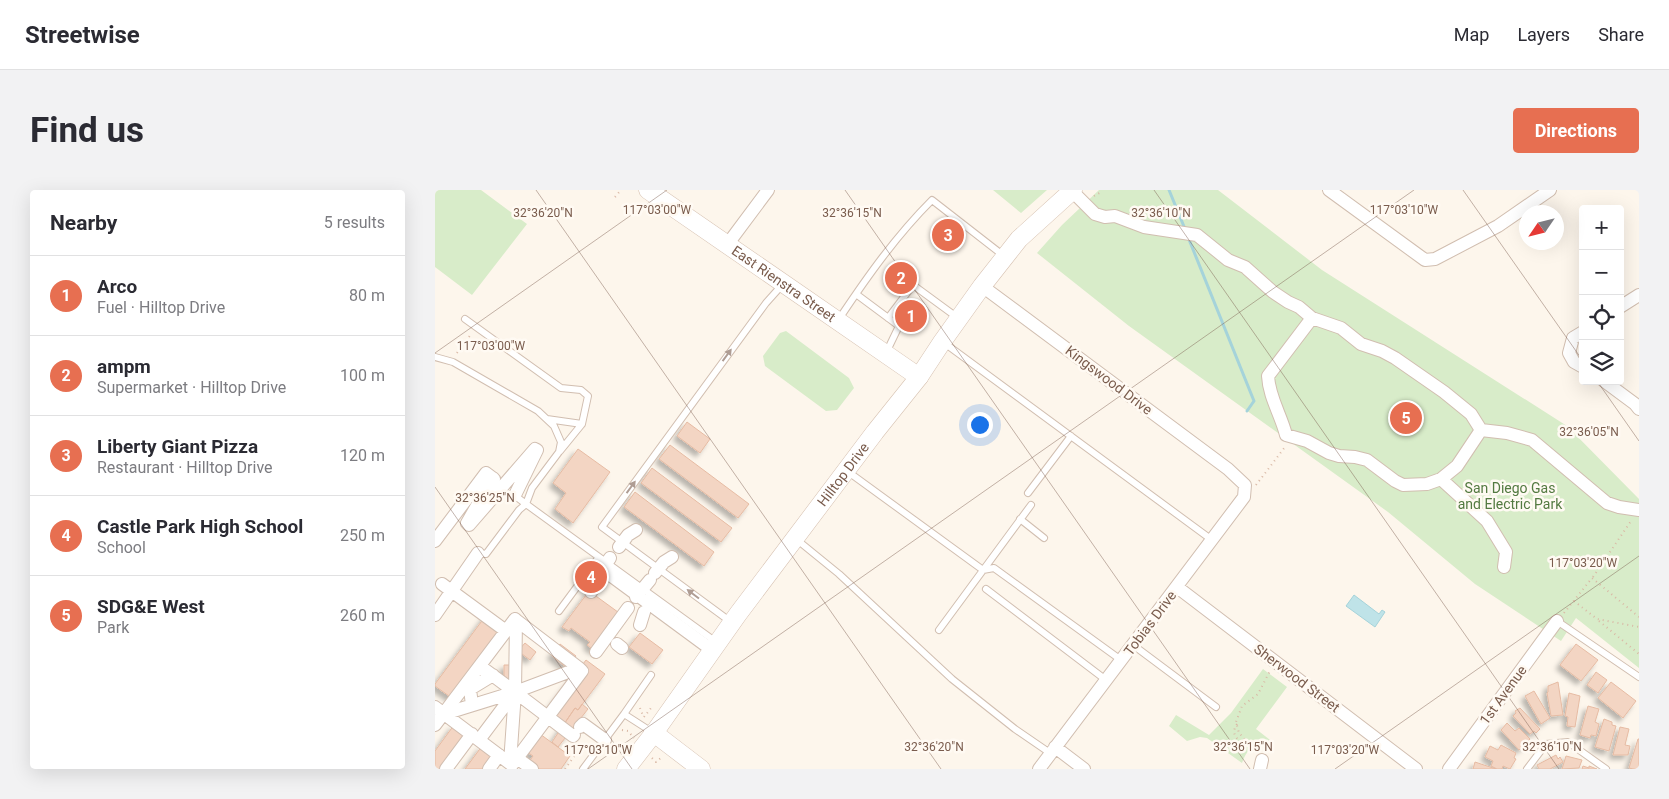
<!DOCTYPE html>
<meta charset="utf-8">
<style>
:root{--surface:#fff;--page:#f2f2f3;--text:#2b2b33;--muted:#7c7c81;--line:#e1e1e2;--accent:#e76f51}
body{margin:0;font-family:Roboto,sans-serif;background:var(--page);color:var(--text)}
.controls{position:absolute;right:15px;top:15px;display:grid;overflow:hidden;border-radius:5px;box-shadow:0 5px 20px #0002}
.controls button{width:45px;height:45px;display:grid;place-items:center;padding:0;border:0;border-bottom:1px solid var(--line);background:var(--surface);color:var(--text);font:25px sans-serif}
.compass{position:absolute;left:1084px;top:15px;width:45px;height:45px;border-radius:50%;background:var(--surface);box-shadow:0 5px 20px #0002;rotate:235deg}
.you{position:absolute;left:544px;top:234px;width:18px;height:18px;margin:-12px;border:4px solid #fff;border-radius:50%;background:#1a73e8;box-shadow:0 0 0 8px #1a73e833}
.badge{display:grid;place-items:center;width:32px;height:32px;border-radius:50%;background:var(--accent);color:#fff;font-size:16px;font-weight:700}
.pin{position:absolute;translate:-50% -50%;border:2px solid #fff;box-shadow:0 1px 5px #0006}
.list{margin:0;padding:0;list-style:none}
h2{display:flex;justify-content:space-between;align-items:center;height:65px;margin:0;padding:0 20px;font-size:21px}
h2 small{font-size:16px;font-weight:400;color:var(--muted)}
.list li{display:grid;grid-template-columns:32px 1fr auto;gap:15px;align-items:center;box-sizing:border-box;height:80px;padding:0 20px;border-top:1px solid var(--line)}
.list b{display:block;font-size:19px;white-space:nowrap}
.list p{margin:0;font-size:16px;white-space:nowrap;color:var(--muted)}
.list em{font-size:16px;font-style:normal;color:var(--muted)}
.icon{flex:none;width:28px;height:28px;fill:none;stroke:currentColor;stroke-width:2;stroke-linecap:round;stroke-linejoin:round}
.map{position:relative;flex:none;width:1204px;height:579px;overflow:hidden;border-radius:5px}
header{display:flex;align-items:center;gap:30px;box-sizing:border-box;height:70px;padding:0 25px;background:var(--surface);border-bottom:1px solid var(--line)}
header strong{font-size:24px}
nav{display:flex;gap:28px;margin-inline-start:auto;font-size:18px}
.intro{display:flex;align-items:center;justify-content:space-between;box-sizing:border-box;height:120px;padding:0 30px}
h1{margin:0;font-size:35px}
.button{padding:12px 22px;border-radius:5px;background:var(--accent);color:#fff;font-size:18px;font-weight:700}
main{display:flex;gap:30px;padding:0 30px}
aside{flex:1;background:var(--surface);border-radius:5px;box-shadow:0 5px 20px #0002}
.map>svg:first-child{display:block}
</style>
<header>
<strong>Streetwise</strong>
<nav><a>Map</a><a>Layers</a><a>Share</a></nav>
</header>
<div class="intro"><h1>Find us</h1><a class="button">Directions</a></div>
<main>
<aside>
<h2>Nearby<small>5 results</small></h2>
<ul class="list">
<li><span class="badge">1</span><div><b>Arco</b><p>Fuel · Hilltop Drive</p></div><em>80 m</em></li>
<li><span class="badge">2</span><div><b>ampm</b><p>Supermarket · Hilltop Drive</p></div><em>100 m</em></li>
<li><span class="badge">3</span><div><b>Liberty Giant Pizza</b><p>Restaurant · Hilltop Drive</p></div><em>120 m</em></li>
<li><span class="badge">4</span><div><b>Castle Park High School</b><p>School</p></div><em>250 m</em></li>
<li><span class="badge">5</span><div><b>SDG&amp;E West</b><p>Park</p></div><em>260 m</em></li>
</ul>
</aside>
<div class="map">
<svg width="1204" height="579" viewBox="0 0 1204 579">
<defs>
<filter id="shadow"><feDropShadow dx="-4" dy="4" stdDeviation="2.5" flood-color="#0004"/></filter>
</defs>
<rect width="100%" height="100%" fill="#fdf6ec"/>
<path fill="#d8ecc9" d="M0,0H46L92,34L37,105L0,77Z
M558,0H612L586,23Z
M664,0H783L887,80L1132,236L1204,309V478L1141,428L1126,451L1040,394L953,322L694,136L602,63L627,35Z
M351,141L414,188L419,198L402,220L391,221L330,176L328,166L345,143Z
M828,479L852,497L821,539L839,553V554L832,552L831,554C818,553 811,561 807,573L772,548L765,547L752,551L734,536L741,525L774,545L796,523Z"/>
<path fill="#bfe3e8" stroke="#a5d3da" d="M919,405L944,424L947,420L950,422L940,437L911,416Z"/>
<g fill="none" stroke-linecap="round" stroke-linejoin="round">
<path stroke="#a5d3da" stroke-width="3" d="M734,0L750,39
M753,47L819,211L812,221"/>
</g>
<path fill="#f3d5c3" stroke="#e6bba3" filter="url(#shadow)" d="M252,232L275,249L265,263L242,246Z
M235,255L314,314L303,328L224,269Z
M143,259L175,282L138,333L120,319L131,303L118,293Z
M217,278L297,338L286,352L206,293Z
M200,302L279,362L269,376L189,317Z
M154,401L187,425L160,461L152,455L155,452L136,438L134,441L127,437Z
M52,424L74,440L21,511L0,496V494Z
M205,443L228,460L217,474L194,457Z
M90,453L101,462L95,470L83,461Z
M125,454L141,466L132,478L116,465Z
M1141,454L1163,470L1146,491L1125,475Z
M151,470L170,484L143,520L140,518L129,534L112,521Z
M69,475H78V491L69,490Z
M1161,482L1172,490L1163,503L1152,495Z
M1123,492L1128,525L1116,526L1112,503L1113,502V496Z
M1176,492L1201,511L1188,528L1163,508Z
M1099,501L1115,528L1106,534L1090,506Z
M1134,503L1145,506L1140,537L1132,536L1133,527L1130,526Z
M147,514L153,519L123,557L117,552L140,518L143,520Z
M1153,516L1164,519L1160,532L1164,534L1161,546L1156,545L1155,548L1145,545Z
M1085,518L1105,539L1101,543L1099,541L1095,544L1078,526L1081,523L1080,521Z
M1169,529L1177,532V535L1181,536L1174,561L1160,557Z
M1072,533L1080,541L1084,538L1095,549L1091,553L1092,554L1084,560L1066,540Z
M19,535L37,548L14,579H0V561Z
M1185,537L1194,539L1190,555L1195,556L1193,565H1178Z
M105,544L135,566L126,579H101L93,573L98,566L92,562Z
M1203,549H1204V579H1198L1194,578Z
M1066,555L1081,563L1079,568L1081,569L1075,579L1068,576L1067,579H1062L1056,576L1058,571L1050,567L1055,556L1063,560Z
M47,556L65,569L58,579H30Z
M1121,565L1123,569L1125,567L1128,572L1115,579H1104L1102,575Z
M1131,566L1147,570L1144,578L1127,579Z
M1040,572L1061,579H1038Z
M1148,576L1154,578V576L1162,579H1147Z"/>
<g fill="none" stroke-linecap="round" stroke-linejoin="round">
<g stroke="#d1beb0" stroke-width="8">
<path id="lane" d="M421,104L464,136L451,163
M453,128L478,95L523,128
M30,129L126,198L146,200L153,206L147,234
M404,129C432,87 461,46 497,10L569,66
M508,152L777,350
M0,167L18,172L103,221L119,236L126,252L124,262L97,298L91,314L79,305
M112,229L147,234L125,261
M412,281L548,380L559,378L686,470
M593,303L636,246
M585,329L609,348
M361,349L404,384L517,489L580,539L615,563
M43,363L51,364L84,320L91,314L281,452
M551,399L671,490
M124,421L164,367
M1122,431L1204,487
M296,432L167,337L331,113L348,94
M504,440L596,315
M698,455L781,517
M216,485L189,524L217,542
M148,579L189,524
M1092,579L1111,554L1133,552L1171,579"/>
</g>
<g stroke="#d1beb0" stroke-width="14">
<path id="street" d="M894,0L990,70L1000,69L1063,36L1115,0
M637,1L660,24L670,27L680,26L709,37L762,45L793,70L810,77L838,102L853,112L864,117L877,128L833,186C834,207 846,225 851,245L872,251L894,263L904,266L920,267L932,270L960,291L968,295L992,294L1006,289L1052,331L1071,362L1069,377
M292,55L333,0
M547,96L793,279L810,295L809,307L604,579
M1185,117L1204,105
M877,128L906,138L926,154L947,161L960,168L1009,202L1036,224L1046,240L1022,276L1006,289
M1148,142L1138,148L1134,163L1139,172L1148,177
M1169,191L1200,214L1204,219
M1046,240L1072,243L1097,250L1172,313L1184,317L1204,320
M58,288L32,333L34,335L100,259L102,260L80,305
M0,351L51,283L59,289
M184,357L193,345L201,340
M167,379L277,460
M220,383L229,372L237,367
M7,394L71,441
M742,397L981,579
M156,402L158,399L155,397L175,368
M201,407L215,390
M0,425L43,363
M81,430L144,478L80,502Z
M205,435L209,422
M182,454L187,458
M161,462L193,418
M45,476L80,502
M37,515L35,499L58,485
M0,517L77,575L147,481L144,478
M9,524L80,502
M0,535L80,429L81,430
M145,537L148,534L170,550
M44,550L80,502
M620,557L649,579
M82,568L97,579
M75,573L80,502L138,546L139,545
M11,579L37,544
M54,579L64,565
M825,579L827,570
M1014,579L1122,431"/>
</g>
<g stroke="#d6c0b0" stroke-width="19">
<g id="secondary">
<path id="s1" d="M213,0L484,187"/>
<path d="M219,543L266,579"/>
<path id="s2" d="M191,579L219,543L303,424L440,242L484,187L507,152L547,96L584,49L638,0"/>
</g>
</g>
<path stroke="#d9b8a5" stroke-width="2" stroke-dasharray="1 4" stroke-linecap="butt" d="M659,6L666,2
M180,7L186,0
M22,163L37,143
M821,295L850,257
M1158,387L1196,331
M1139,411L1162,429L1204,437
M1129,423L1157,388L1204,427
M1164,431L1204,464
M205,518L207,523L211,524
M209,527L216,518L217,520
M802,534C797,541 799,547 806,552L812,551
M187,540L193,541L199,548
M820,560L804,543L801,532L807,516L823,504L835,481
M217,568L221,572L227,567
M130,579L148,554"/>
<use href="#lane" stroke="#fff" stroke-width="6"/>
<use href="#street" stroke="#fff" stroke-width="12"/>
<use href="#secondary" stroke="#fff" stroke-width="18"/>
</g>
<defs><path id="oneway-solid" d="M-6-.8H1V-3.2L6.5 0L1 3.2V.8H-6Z" transform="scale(1.25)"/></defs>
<g fill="#af9d94">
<use href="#oneway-solid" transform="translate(292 165) rotate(-54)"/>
<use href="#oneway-solid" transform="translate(196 297) rotate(-54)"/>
<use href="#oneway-solid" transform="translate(258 404) rotate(-143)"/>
</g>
<path fill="none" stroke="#7a5c4d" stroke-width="1" stroke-opacity="0.45" d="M101,0L506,579M410,0L815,579M719,0L1124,579M1028,0L1148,171M0,163L232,0M1162,191L1204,251M0,297L197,579M153,579L979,0M900,579L1204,366"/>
<g text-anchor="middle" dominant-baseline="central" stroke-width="5" stroke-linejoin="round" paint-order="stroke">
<g font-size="14" fill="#7a5c4d" stroke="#fffaf3">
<text stroke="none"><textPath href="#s1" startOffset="165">East Rienstra Street</textPath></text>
<text transform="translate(674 190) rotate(37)">Kingswood Drive</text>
<text stroke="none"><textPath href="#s2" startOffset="366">Hilltop Drive</textPath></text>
<text transform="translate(715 433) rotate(-53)">Tobias Drive</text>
<text transform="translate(862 488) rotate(37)">Sherwood Street</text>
<text transform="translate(1068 505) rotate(-54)">1st Avenue</text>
</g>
<g font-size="14" fill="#537a41" stroke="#fffaf3">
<text x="1075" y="298">San Diego Gas<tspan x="1075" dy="16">and Electric Park</tspan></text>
</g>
</g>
<g font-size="12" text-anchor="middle" fill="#7a5c4d" stroke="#fffaf3" stroke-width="5" stroke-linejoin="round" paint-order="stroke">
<text x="969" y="24">117°03'10"W</text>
<text x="222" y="24">117°03'00"W</text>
<text x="108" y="27">32°36'20"N</text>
<text x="417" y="27">32°36'15"N</text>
<text x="726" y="27">32°36'10"N</text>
<text x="56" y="160">117°03'00"W</text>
<text x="1154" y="246">32°36'05"N</text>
<text x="50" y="312">32°36'25"N</text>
<text x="1148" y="377">117°03'20"W</text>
<text x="499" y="561">32°36'20"N</text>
<text x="808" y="561">32°36'15"N</text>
<text x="1117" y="561">32°36'10"N</text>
<text x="163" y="564">117°03'10"W</text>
<text x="910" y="564">117°03'20"W</text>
</g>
</svg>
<div class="controls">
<button>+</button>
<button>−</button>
<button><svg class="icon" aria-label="locate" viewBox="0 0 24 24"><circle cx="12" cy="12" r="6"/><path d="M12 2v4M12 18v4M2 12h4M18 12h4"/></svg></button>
<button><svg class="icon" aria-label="layers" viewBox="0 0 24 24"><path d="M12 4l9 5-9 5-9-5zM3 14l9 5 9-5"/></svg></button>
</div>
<svg class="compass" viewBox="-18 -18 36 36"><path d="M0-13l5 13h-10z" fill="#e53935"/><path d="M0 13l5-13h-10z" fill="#7c7c81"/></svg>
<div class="you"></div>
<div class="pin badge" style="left:476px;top:126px">1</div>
<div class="pin badge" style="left:466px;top:88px">2</div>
<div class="pin badge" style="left:513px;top:45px">3</div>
<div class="pin badge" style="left:156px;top:387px">4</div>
<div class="pin badge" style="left:971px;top:228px">5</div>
</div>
</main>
